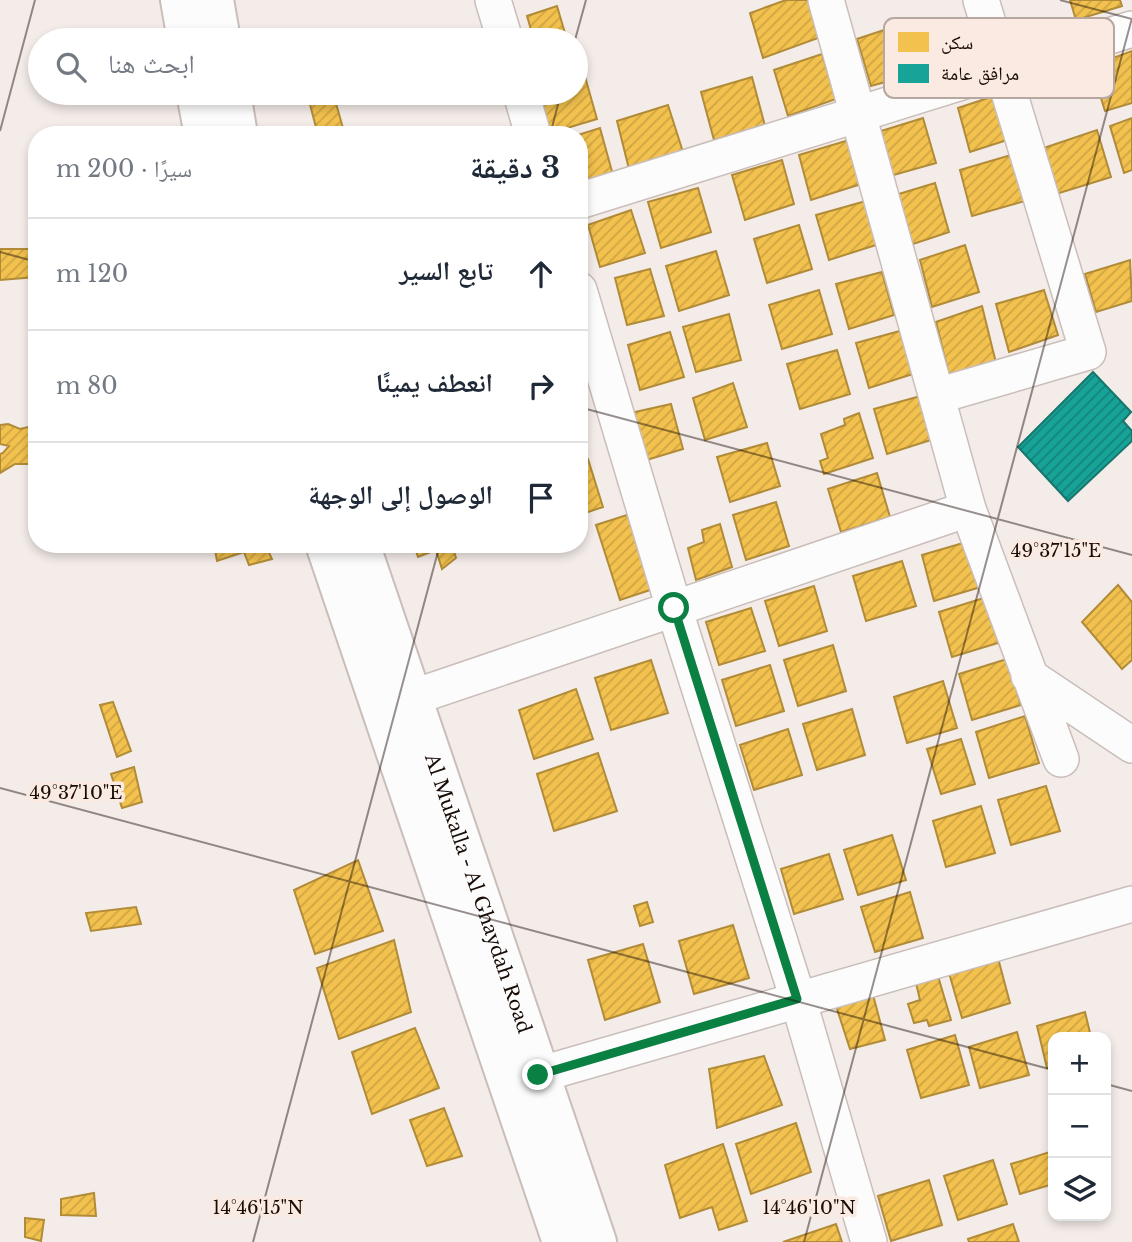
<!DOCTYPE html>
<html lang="ar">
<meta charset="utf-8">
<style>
:root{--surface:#fff;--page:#f6f6f7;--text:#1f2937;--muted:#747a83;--line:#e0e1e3}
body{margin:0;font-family:"Libre Baskerville","Noto Naskh Arabic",serif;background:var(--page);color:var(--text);direction:rtl}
.controls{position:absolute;right:21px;bottom:21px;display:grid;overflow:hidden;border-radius:14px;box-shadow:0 4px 10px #0003}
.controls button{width:63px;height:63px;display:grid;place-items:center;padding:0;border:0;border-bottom:2px solid var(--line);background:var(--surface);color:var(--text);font:35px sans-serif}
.stop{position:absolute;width:21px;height:21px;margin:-16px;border:5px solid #0b8043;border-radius:50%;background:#fff}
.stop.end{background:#0b8043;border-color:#fff;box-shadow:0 2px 7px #0008}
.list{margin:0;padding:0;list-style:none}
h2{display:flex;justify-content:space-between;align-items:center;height:91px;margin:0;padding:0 28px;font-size:30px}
h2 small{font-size:23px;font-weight:400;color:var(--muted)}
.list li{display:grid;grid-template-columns:46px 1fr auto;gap:21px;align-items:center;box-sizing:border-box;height:112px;padding:0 28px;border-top:2px solid var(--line)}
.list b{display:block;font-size:26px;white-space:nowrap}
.list em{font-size:23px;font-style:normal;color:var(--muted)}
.icon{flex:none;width:38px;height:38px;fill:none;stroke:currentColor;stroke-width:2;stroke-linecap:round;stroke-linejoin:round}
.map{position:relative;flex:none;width:1132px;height:1242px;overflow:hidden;direction:ltr}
.search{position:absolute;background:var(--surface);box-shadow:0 4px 10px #0003;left:28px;top:28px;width:560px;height:77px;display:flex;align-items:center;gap:18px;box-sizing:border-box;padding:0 24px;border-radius:38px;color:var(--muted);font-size:26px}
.panel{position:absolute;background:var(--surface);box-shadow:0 4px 10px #0003;left:28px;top:126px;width:560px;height:427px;border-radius:28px;direction:rtl}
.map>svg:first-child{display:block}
</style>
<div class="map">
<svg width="1132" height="1242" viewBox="0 0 1132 1242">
<defs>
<pattern id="homes-hatch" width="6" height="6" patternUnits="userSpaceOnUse" patternTransform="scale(1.75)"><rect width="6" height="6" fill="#f2c14e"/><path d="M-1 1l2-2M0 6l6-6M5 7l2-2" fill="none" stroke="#cfa543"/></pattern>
<pattern id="public-hatch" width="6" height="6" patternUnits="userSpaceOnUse" patternTransform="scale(1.75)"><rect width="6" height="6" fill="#17a398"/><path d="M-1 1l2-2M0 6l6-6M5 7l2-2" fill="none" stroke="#14837a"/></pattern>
</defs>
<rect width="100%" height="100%" fill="#f4ece8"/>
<path fill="url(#homes-hatch)" stroke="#b18b38" stroke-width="2" d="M786,0H809L821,37L763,58L750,13Z
M1070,0H1120L1122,6L1076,20Z
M557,6L567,40H534L527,16Z
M902,24L917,73L871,86L857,39Z
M1132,51V103L1105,111L1091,66Z
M822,54L836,99L788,116L774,70Z
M582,66L597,119L547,134L537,93H576V68Z
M752,77L765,126L714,140L701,92Z
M307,93H333L345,135H318Z
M994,96L1007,140L970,152L958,108Z
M668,105L683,152L629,169L617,121Z
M923,118L936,163L890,176L878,132Z
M1132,118V170L1124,173L1110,126Z
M600,128L613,175L579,185L578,135Z
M1097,130L1111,177L1056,194L1044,148Z
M849,140L861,184L811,200L799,155Z
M1011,155L1025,201L972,216L960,170Z
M782,160L794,204L745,220L732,175Z
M935,183L949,232L904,247L889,197Z
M698,188L711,232L661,248L648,202Z
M866,201L879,244L829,260L816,215Z
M631,210L645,253L600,267L588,225Z
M799,225L812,269L767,283L754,239Z
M965,245L979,292L932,307L920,260Z
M0,249H30L36,277L0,280Z
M716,251L729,295L679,311L666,266Z
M1130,260L1132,301L1096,312L1085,274Z
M650,269L664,316L627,325L615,278Z
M882,272L894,315L849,329L836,284Z
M819,290L832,334L782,349L769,305Z
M1044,290L1058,335L1009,352L996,304Z
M982,306L997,367L950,379L936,322Z
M729,314L741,360L696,372L683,327Z
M907,329L919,372L869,388L856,343Z
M670,332L684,377L640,390L628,345Z
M837,350L850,394L800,409L787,364Z
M733,383L747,427L705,440L693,398Z
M924,395L937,438L887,454L874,409Z
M671,404L683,449L640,462L626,414Z
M859,413L873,458L824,474L820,461L828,458L821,434L845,425L844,419Z
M8,424L20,429L37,425V464H15L0,473V454L3,453L9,446L0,444V425Z
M767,443L780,486L730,502L717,457Z
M588,459L603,507L579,515V462Z
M877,473L890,517L841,532L828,489Z
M776,502L789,546L746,560L733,515Z
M630,514L653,589L620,600L596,525Z
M720,524L732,567L696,580L688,548L704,542L702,530Z
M970,541L984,586L934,601L922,555Z
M214,544H265L272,559L249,565L244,552L217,561Z
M452,544L456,558L442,569L436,550L418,557L414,545Z
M902,561L916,606L866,621L853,576Z
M1118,585L1132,602V660L1122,669L1082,622Z
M814,586L827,631L779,646L765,601Z
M987,597L1001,642L952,657L939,612Z
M751,608L765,651L719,665L706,622Z
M833,645L846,691L798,706L784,660Z
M1007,659L1021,705L972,720L959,674Z
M651,660L668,713L611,730L595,678Z
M770,665L784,711L736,726L722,680Z
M943,681L957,728L907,743L894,697Z
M576,689L593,739L534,759L519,710Z
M113,702L131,751L117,757L100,705Z
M852,709L865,755L817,770L803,724Z
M1025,716L1039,763L989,778L976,732Z
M788,729L802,775L754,790L740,745Z
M961,739L975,784L941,794L927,749Z
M598,753L617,811L554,831L537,774Z
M134,767L142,802L122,808L111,774Z
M1046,786L1060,831L1011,845L998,800Z
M981,806L995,853L946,867L933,821Z
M892,835L906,880L858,895L844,850Z
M829,854L843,899L794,914L781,869Z
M358,860L383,931L315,954L294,890Z
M910,892L923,938L875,952L861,907Z
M647,902L653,922L640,926L634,906Z
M136,907L141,924L91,931L86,913Z
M733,925L749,978L694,994L679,941Z
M394,940L411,1012L339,1039L317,968Z
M643,944L660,1002L605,1020L588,960Z
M998,958L1010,1003L962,1018L949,973Z
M938,976L951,1020L929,1026L927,1020L914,1023L908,1004L920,1000L916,983Z
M873,995L885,1040L850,1049L836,1006Z
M1085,1012L1091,1037H1053V1067L1047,1068L1037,1026Z
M415,1028L439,1088L372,1114L352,1052Z
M1017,1032L1029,1075L980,1088L969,1047Z
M955,1035L969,1085L921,1098L907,1050Z
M764,1056L782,1105L717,1128L709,1069Z
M444,1108L462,1156L427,1166L410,1120Z
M796,1123L811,1172L751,1194L736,1144Z
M723,1144L747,1221L719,1230L712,1207L680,1218L665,1165Z
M1053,1151V1184L1020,1194L1011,1164Z
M993,1160L1007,1204L958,1220L944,1176Z
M929,1180L942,1225L891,1241L878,1196Z
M94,1193L96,1216L61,1215V1199Z
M25,1218L44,1220L41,1241L25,1237Z
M836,1224L842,1242H783Z
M1013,1224L1019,1242H969L968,1239Z"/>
<path fill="url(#public-hatch)" stroke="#17766c" stroke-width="2" d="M1093,372L1131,412L1123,421L1132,431V441L1068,501L1018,447Z"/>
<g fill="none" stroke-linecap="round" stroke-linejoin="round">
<g stroke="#c9beb9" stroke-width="38">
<path id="minor" d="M493,0L505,40
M826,0L968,509L1061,759
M521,93L533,135
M579,201L1132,29
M579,290L674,608L798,999L869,1242
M937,396L1088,352L981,0
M1029,676L1132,745
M411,698L968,509
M538,1075L1132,904"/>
</g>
<g stroke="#c9beb9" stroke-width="42">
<g id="highway">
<path d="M180,0L187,40"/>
<path d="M214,0L221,40"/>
<path d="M196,93L204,135"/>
<path d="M231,93L238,135"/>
<path d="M325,544L562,1242"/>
<path id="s1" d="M360,544L597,1242"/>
</g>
</g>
<use href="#minor" stroke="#fdfcfc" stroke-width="35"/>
<use href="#highway" stroke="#fdfcfc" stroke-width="38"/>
</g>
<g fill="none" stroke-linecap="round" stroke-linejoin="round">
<path stroke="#0b8043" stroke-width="9" d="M538,1075L797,999L674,608"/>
</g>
<path fill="none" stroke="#180c06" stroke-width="2" stroke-opacity="0.45" d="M1060,0L1132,19M575,40L586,0M0,131L35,0M550,135L561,93M0,252L37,262M579,407L1132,555M0,788L1053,1070M1106,1084L1132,1091M253,1242L440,544M804,1242L1132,18"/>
<g text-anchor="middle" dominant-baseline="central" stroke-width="7" stroke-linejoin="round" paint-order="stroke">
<g font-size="19" fill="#180c06" stroke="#faeae2">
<text stroke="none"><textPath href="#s1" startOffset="369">Al Mukalla - Al Ghaydah Road</textPath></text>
</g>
</g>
<rect x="884" y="18" width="230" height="80" rx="10" fill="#faeae2" stroke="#b6a7a0" stroke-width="2"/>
<rect x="898" y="32" width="31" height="20" fill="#f2c14e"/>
<rect x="898" y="64" width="31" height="19" fill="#17a398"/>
<g font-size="19" fill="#180c06">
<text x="941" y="49">سكن</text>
<text x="941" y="80">مرافق عامة</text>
</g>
<g font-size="18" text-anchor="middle" fill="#180c06" stroke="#faeae2" stroke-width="7" stroke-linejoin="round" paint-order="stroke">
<text x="1056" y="557">49°37'15"E</text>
<text x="76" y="799">49°37'10"E</text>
<text x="258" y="1214">14°46'15"N</text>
<text x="809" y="1214">14°46'10"N</text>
</g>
</svg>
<div class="controls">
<button>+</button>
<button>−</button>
<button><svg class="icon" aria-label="layers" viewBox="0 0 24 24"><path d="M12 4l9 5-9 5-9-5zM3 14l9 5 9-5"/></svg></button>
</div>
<div class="stop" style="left:674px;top:608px"></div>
<div class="stop end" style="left:538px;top:1075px"></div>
<div class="search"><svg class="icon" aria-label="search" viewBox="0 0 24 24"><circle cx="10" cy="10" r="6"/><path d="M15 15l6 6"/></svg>ابحث هنا</div>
<section class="panel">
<h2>3 دقيقة<small>سيرًا · 200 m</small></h2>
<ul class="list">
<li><svg class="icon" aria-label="ahead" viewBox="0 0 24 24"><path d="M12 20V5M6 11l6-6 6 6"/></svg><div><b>تابع السير</b></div><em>120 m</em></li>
<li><svg class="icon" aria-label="right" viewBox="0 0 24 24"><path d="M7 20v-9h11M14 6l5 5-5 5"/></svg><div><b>انعطف يمينًا</b></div><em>80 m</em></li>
<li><svg class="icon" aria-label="arrive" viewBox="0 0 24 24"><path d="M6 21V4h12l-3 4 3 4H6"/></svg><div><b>الوصول إلى الوجهة</b></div></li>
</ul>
</section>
</div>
